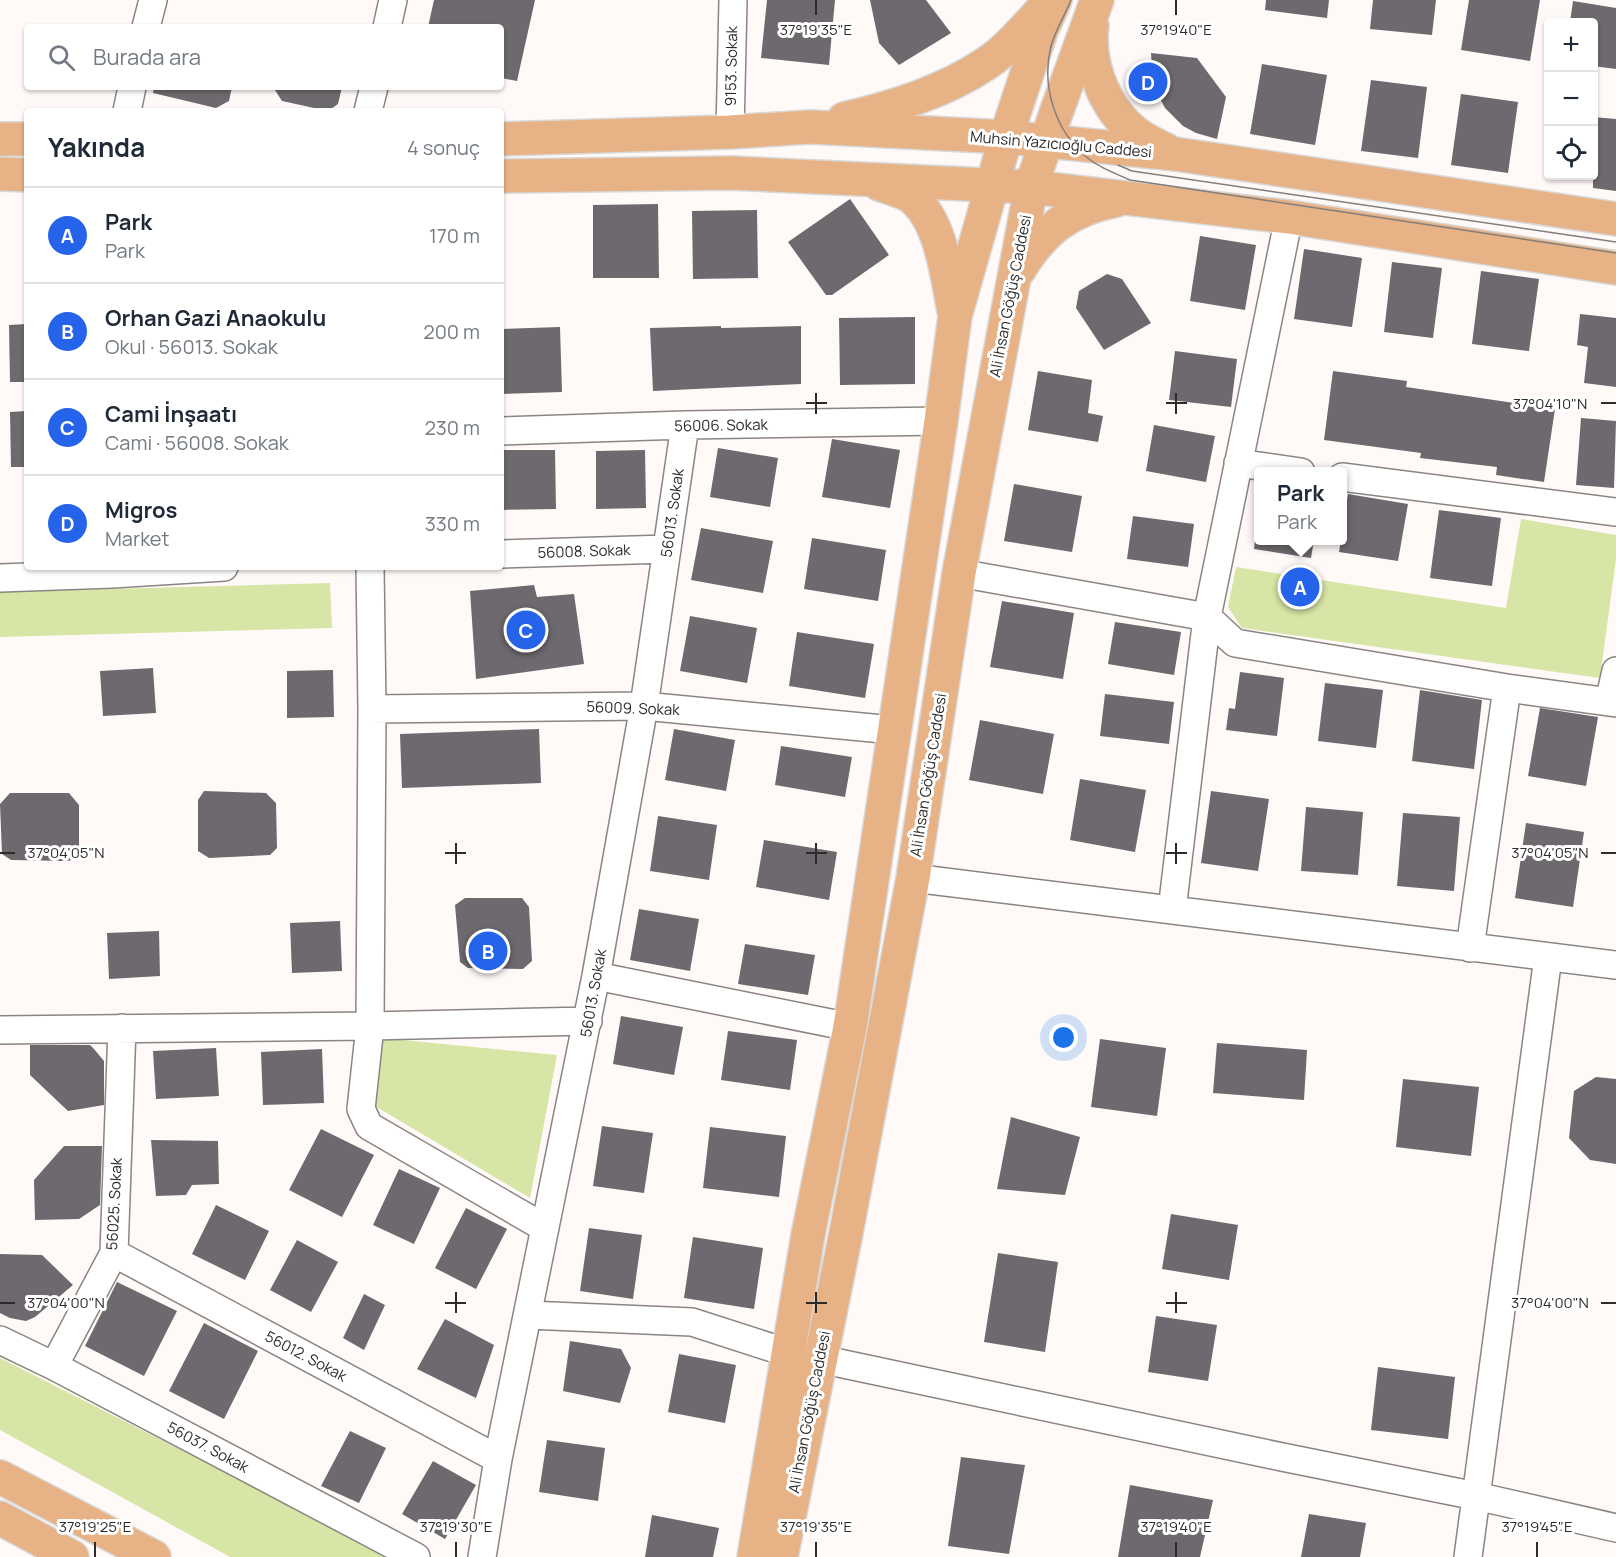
<!DOCTYPE html>
<html lang="tr">
<meta charset="utf-8">
<style>
:root{--surface:#fff;--page:#f6f6f7;--text:#1f2937;--muted:#747a83;--line:#e0e1e3;--accent:#2563eb}
body{margin:0;font-family:Manrope,sans-serif;background:var(--page);color:var(--text)}
.controls{position:absolute;right:18px;top:18px;display:grid;overflow:hidden;border-radius:6px;box-shadow:0 2px 4px #0004}
.controls button{width:54px;height:54px;display:grid;place-items:center;padding:0;border:0;border-bottom:2px solid var(--line);background:var(--surface);color:var(--text);font:30px sans-serif}
.you{position:absolute;left:1064px;top:1038px;width:21px;height:21px;margin:-15px;border:4px solid #fff;border-radius:50%;background:#1a73e8;box-shadow:0 0 0 9px #1a73e833}
.badge{display:grid;place-items:center;width:39px;height:39px;border-radius:50%;background:var(--accent);color:#fff;font-size:20px;font-weight:700}
.pin{position:absolute;translate:-50% -50%;border:3px solid #fff;box-shadow:0 2px 6px #0006}
.popup{position:absolute;left:1254px;top:467px;width:93px;height:78px;box-sizing:border-box;display:grid;place-content:center;border-radius:6px;background:var(--surface);filter:drop-shadow(0 2px 4px #0005);font-size:20px;white-space:nowrap;color:var(--muted)}
.popup b{font-size:22px;color:var(--text)}
.popup::after{content:'';position:absolute;left:50%;top:100%;margin-left:-12px;border:12px solid transparent;border-top-color:var(--surface)}
.list{margin:0;padding:0;list-style:none}
h2{display:flex;justify-content:space-between;align-items:center;height:78px;margin:0;padding:0 24px;font-size:26px}
h2 small{font-size:20px;font-weight:400;color:var(--muted)}
.list li{display:grid;grid-template-columns:39px 1fr auto;gap:18px;align-items:center;box-sizing:border-box;height:96px;padding:0 24px;border-top:2px solid var(--line)}
.list b{display:block;font-size:22px;white-space:nowrap}
.list p{margin:0;font-size:20px;white-space:nowrap;color:var(--muted)}
.list em{font-size:20px;font-style:normal;color:var(--muted)}
.icon{flex:none;width:33px;height:33px;fill:none;stroke:currentColor;stroke-width:2;stroke-linecap:round;stroke-linejoin:round}
.map{position:relative;flex:none;width:1616px;height:1557px;overflow:hidden}
.search{position:absolute;background:var(--surface);box-shadow:0 2px 4px #0004;left:24px;top:24px;width:480px;height:66px;display:flex;align-items:center;gap:15px;box-sizing:border-box;padding:0 21px;border-radius:6px;color:var(--muted);font-size:22px}
.panel{position:absolute;background:var(--surface);box-shadow:0 2px 4px #0004;left:24px;top:108px;width:480px;height:462px;border-radius:6px}
.map>svg:first-child{display:block}
</style>
<div class="map">
<svg width="1616" height="1557" viewBox="0 0 1616 1557">
<rect width="100%" height="100%" fill="#fffaf8"/>
<path fill="#d7e5a6" d="M1521,519L1616,535V559L1600,678L1242,628L1228,607L1236,567L1506,608Z
M330,583L332,628L0,637V592Z
M382,1038L557,1055L530,1198L375,1106Z
M0,1358L205,1462L384,1557H230L0,1430Z"/>
<path fill="#6d696e" d="M434,0H535L517,81L501,78V27H428Z
M767,0H835L829,65L761,58Z
M870,0H926L951,33L899,65L879,43Z
M1266,0H1329L1327,18L1265,10Z
M1373,0H1436L1432,35L1370,29Z
M1469,0H1540L1530,61L1461,50Z
M1573,1L1616,8V69L1593,66V22H1570Z
M1151,53L1197,58L1226,97L1217,139L1196,133L1183,126L1165,108L1153,85Z
M1262,64L1327,75L1315,145L1250,134Z
M1371,80L1427,87L1418,158L1361,151Z
M154,87H232L229,101L216,108L153,93Z
M273,87H342L338,104L328,111L282,101Z
M1461,94L1518,102L1508,173L1451,165Z
M1593,117L1616,119V191L1593,188Z
M850,199L889,255L832,295H826L788,242Z
M658,204L659,278H593V205Z
M757,210L758,278L693,279L692,211Z
M1200,236L1256,245L1245,310L1190,301Z
M1304,249L1362,258L1352,327L1294,319Z
M1392,262L1442,268L1433,338L1384,332Z
M1481,271L1539,279L1529,351L1472,344Z
M1107,274L1122,279L1151,323L1104,350L1076,308L1079,291Z
M1580,314L1616,318V387L1584,383L1588,347L1577,345Z
M915,317V384L840,385L839,318Z
M27,324V382H10L9,325Z
M721,326V328L801,326V384L653,391L650,328Z
M560,327L562,392L501,394V329Z
M1175,351L1237,359L1231,407L1169,400Z
M1038,371L1092,380L1088,413L1103,416L1098,442L1028,430Z
M1333,371L1407,381L1406,387L1555,409L1544,482L1496,475L1497,467L1420,458L1421,453L1324,440Z
M27,411V467H11L10,412Z
M1581,418L1616,421L1614,488L1576,485Z
M1154,425L1215,436L1206,482L1146,471Z
M832,439L900,450L890,508L822,497Z
M718,448L778,458L770,507L710,497Z
M501,450H555L556,509L501,510Z
M645,450L646,508L596,509V451Z
M1014,484L1082,496L1072,552L1004,541Z
M1348,494L1408,504L1398,561L1339,552Z
M1439,510L1501,518L1492,586L1430,578Z
M1133,516L1194,524L1188,567L1127,559Z
M701,528L773,541L763,593L691,580Z
M812,538L886,550L878,601L804,589Z
M1255,540H1314L1311,558L1254,549Z
M534,585L537,597L574,594L584,664L476,679L470,591Z
M1002,601L1074,613L1063,679L990,667Z
M690,616L757,628L747,683L680,671Z
M1115,622L1181,632L1174,675L1108,664Z
M797,632L874,644L865,698L789,686Z
M153,668L156,713L103,716L100,671Z
M333,670L334,717L287,718V671Z
M1240,672L1284,678L1277,736L1226,730L1229,708L1235,709Z
M1325,683L1383,690L1376,748L1318,741Z
M1420,690L1482,700L1474,769L1412,761Z
M1105,694L1174,702L1169,744L1100,736Z
M1540,708L1598,717L1586,786L1528,776Z
M980,720L1054,734L1043,794L969,780Z
M539,729L541,783L402,788L400,734Z
M674,729L735,740L726,791L665,780Z
M781,746L852,757L845,797L775,785Z
M1080,779L1146,790L1135,852L1070,840Z
M204,791L266,793L276,803L277,848L270,855L209,858L198,851V800Z
M1211,791L1269,799L1258,871L1201,863Z
M10,793H69L79,805V852L69,861L11,860L2,854L0,804Z
M1306,807L1363,812L1358,875L1301,871Z
M1403,813L1460,817L1454,891L1397,886Z
M658,816L717,825L709,880L650,871Z
M1526,823L1584,832L1573,907L1515,898Z
M764,840L837,852L829,900L756,887Z
M465,898H522L529,907L532,961L523,969L468,968L460,962L455,905Z
M639,909L699,919L690,971L630,960Z
M340,921L342,971L292,973L290,923Z
M159,931L160,976L109,979L107,933Z
M745,944L815,955L808,995L738,984Z
M621,1016L683,1027L674,1075L613,1064Z
M728,1031L797,1040L790,1090L721,1080Z
M1100,1039L1166,1048L1157,1116L1091,1107Z
M1217,1043L1307,1050L1304,1100L1213,1093Z
M30,1045H90L94,1049L104,1061V1105L68,1111L30,1075Z
M216,1048L219,1096L156,1099L153,1051Z
M322,1049L324,1103L263,1105L261,1052Z
M1596,1077L1616,1079V1164L1590,1160L1569,1138L1574,1091Z
M1403,1079L1479,1087L1471,1156L1396,1147Z
M1011,1117L1080,1137L1065,1195L997,1189Z
M602,1126L653,1133L644,1193L593,1186Z
M710,1127L786,1136L779,1197L703,1188Z
M321,1129L374,1155L342,1217L289,1190Z
M151,1140L218,1141L219,1184L192,1185L186,1195L156,1196Z
M64,1146H102L100,1205L79,1219L35,1220L34,1180Z
M399,1169L440,1188L414,1244L373,1225Z
M216,1205L269,1231L245,1280L192,1254Z
M466,1208L507,1229L476,1289L435,1268Z
M1171,1214L1238,1225L1229,1280L1162,1269Z
M589,1228L642,1235L633,1299L580,1291Z
M693,1237L763,1248L754,1309L684,1298Z
M297,1240L338,1262L311,1312L270,1290Z
M998,1253L1058,1262L1045,1352L984,1342Z
M0,1254L42,1255L73,1285L35,1317L26,1321L10,1318L0,1313Z
M117,1282L177,1311L144,1376L85,1346Z
M364,1294L385,1305L364,1350L343,1338Z
M1156,1316L1217,1325L1208,1381L1148,1372Z
M445,1319L494,1345L476,1398L417,1369Z
M204,1323L258,1351L224,1419L169,1391Z
M570,1341L621,1349L631,1368L620,1403L563,1391Z
M679,1354L736,1365L725,1423L668,1412Z
M1378,1367L1455,1377L1448,1439L1371,1430Z
M350,1431L386,1448L359,1503L321,1486Z
M547,1440L605,1448L598,1501L539,1492Z
M961,1457L1025,1465L1009,1554L948,1546Z
M433,1461L476,1485L445,1539L402,1514Z
M1130,1485L1213,1500L1200,1557H1118Z
M1309,1514L1366,1523L1360,1557H1301Z
M652,1515L719,1528L713,1557H645Z"/>
<g fill="none" stroke-linecap="round" stroke-linejoin="round">
<g stroke="#8b8581" stroke-width="30">
<path id="minor" d="M146,27L153,0
M387,27L393,0
M127,111L132,87
M368,111L374,87
M730,132L733,0
M501,431L685,425L941,421
M1238,463L1301,472
M1342,477L1616,512
M501,554L667,549
M370,567L372,709L370,1026L361,1109L369,1126L545,1228
M959,573L1207,617L1235,643L1507,688L1616,703
M0,578L112,574L224,567
M1609,702L1616,671
M372,709L644,706L893,730
M913,878L1616,965
M1172,910L1207,617L1289,217
M1470,948L1507,688
M596,976L850,1027
M0,1030L370,1026L588,1021
M114,1253L498,1459
M528,1315L692,1322L788,1353
M0,1340L54,1366L416,1557
M820,1359L1282,1457L1476,1496L1616,1528
M54,1366L114,1253L122,1028
M482,1557L498,1459L596,976L644,706L685,425
M1468,1557L1548,957"/>
</g>
<g stroke="#d9d9d8" stroke-width="36">
<path id="major" d="M1092,26C1087,67 1107,115 1143,138C1151,143 1160,147 1168,151
M844,119C894,107 944,92 987,63C1008,49 1026,27 1044,8
M0,139H27
M501,139L730,132L810,127L1006,137L1175,154L1616,219
M0,174L27,175
M501,176L731,173L1031,187L1289,217L1616,268
M879,184C889,188 902,191 910,196C941,218 947,276 954,311
M1019,270C1043,230 1070,209 1117,200
M0,1477L154,1557
M0,1518L72,1557
M754,1557L808,1235L850,1027L941,421L955,316L1006,137L1041,31L1055,0
M781,1557L846,1233L913,878L959,573L1031,187L1056,113L1097,0"/>
</g>
<use href="#minor" stroke="#fff" stroke-width="27"/>
<use href="#major" stroke="#e6b286" stroke-width="33"/>
<path stroke="#827e7c" stroke-width="1.5" d="M1071,0C1065,15 1055,31 1051,46C1041,86 1055,129 1085,156C1098,167 1114,173 1130,180L1616,253
M1118,165L1132,171L1616,242"/>
</g>
<path fill="none" stroke="#2d2b29" stroke-width="2" d="M816,0V15M1176,0V15M816,393V414M1176,393V414M806,403H827M1166,403H1187M1601,403H1616M456,843V864M816,843V864M1176,843V864M0,853H15M445,853H466M806,853H827M1166,853H1187M1601,853H1616M456,1292V1313M816,1292V1313M1176,1292V1313M0,1303H15M445,1303H466M806,1303H827M1166,1303H1187M1601,1303H1616M95,1542V1557M456,1542V1557M816,1542V1557M1176,1542V1557M1537,1542V1557"/>
<g text-anchor="middle" dominant-baseline="central" stroke-width="6" stroke-linejoin="round" paint-order="stroke">
<g font-size="15" fill="#2d2b29" stroke="#fff">
<text transform="translate(731 66) rotate(-89)">9153. Sokak</text>
<text transform="translate(1061 144) rotate(5)">Muhsin Yazıcıoğlu Caddesi</text>
<text transform="translate(1010 296) rotate(-79)">Ali İhsan Göğüş Caddesi</text>
<text transform="translate(721 425) rotate(-1)">56006. Sokak</text>
<text transform="translate(672 513) rotate(-82)">56013. Sokak</text>
<text transform="translate(584 551) rotate(-2)">56008. Sokak</text>
<text transform="translate(633 708) rotate(2)">56009. Sokak</text>
<text transform="translate(928 775) rotate(-81)">Ali İhsan Göğüş Caddesi</text>
<text transform="translate(593 993) rotate(-80)">56013. Sokak</text>
<text transform="translate(114 1204) rotate(-87)">56025. Sokak</text>
<text transform="translate(306 1356) rotate(28)">56012. Sokak</text>
<text transform="translate(809 1412) rotate(-79)">Ali İhsan Göğüş Caddesi</text>
<text transform="translate(208 1447) rotate(28)">56037. Sokak</text>
</g>
</g>
<g font-size="15" text-anchor="middle" fill="#2d2b29" stroke="#fff" stroke-width="6" stroke-linejoin="round" paint-order="stroke">
<text x="816" y="35">37°19'35"E</text>
<text x="1176" y="35">37°19'40"E</text>
<text x="1550" y="409">37°04'10"N</text>
<text x="66" y="858">37°04'05"N</text>
<text x="1550" y="858">37°04'05"N</text>
<text x="66" y="1308">37°04'00"N</text>
<text x="1550" y="1308">37°04'00"N</text>
<text x="95" y="1532">37°19'25"E</text>
<text x="456" y="1532">37°19'30"E</text>
<text x="816" y="1532">37°19'35"E</text>
<text x="1176" y="1532">37°19'40"E</text>
<text x="1537" y="1532">37°19'45"E</text>
</g>
</svg>
<div class="controls">
<button>+</button>
<button>−</button>
<button><svg class="icon" aria-label="locate" viewBox="0 0 24 24"><circle cx="12" cy="12" r="6"/><path d="M12 2v4M12 18v4M2 12h4M18 12h4"/></svg></button>
</div>
<div class="you"></div>
<div class="pin badge" style="left:1300px;top:587px">A</div>
<div class="popup"><b>Park</b>Park</div>
<div class="pin badge" style="left:488px;top:951px">B</div>
<div class="pin badge" style="left:526px;top:630px">C</div>
<div class="pin badge" style="left:1148px;top:82px">D</div>
<div class="search"><svg class="icon" aria-label="search" viewBox="0 0 24 24"><circle cx="10" cy="10" r="6"/><path d="M15 15l6 6"/></svg>Burada ara</div>
<section class="panel">
<h2>Yakında<small>4 sonuç</small></h2>
<ul class="list">
<li><span class="badge">A</span><div><b>Park</b><p>Park</p></div><em>170 m</em></li>
<li><span class="badge">B</span><div><b>Orhan Gazi Anaokulu</b><p>Okul · 56013. Sokak</p></div><em>200 m</em></li>
<li><span class="badge">C</span><div><b>Cami İnşaatı</b><p>Cami · 56008. Sokak</p></div><em>230 m</em></li>
<li><span class="badge">D</span><div><b>Migros</b><p>Market</p></div><em>330 m</em></li>
</ul>
</section>
</div>
